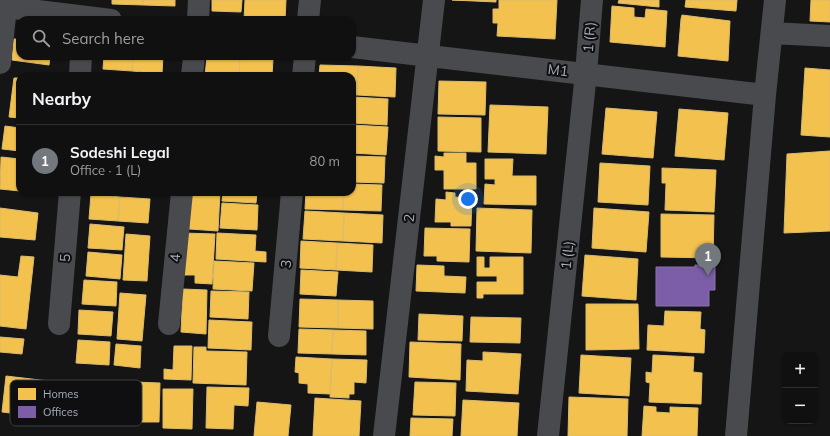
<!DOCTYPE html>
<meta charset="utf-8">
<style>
:root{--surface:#101010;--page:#191919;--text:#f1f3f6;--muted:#9c9d9f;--line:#303030;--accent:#73777e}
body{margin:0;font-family:Mulish,sans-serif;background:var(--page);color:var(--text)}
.controls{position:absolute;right:12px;bottom:12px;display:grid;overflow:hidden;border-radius:8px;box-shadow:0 1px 3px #0004}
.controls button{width:36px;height:36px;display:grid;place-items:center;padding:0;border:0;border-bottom:1px solid var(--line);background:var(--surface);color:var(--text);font:20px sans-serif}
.you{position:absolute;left:468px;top:199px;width:14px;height:14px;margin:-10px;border:3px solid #fff;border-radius:50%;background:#1a73e8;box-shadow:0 0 0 6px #1a73e833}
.badge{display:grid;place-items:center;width:26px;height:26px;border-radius:50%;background:var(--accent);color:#fff;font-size:13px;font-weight:700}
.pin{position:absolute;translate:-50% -33px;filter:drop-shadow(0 1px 2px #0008)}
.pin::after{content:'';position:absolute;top:21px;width:14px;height:12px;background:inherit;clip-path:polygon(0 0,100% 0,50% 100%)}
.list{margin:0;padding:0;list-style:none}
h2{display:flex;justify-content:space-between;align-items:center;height:52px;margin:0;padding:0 16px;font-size:17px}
h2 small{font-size:13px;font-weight:400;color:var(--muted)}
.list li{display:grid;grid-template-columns:26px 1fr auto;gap:12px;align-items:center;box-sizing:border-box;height:72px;padding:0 16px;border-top:1px solid var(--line)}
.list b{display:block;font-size:15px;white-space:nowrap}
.list p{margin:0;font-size:13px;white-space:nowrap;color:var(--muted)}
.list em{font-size:13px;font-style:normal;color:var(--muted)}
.icon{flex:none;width:22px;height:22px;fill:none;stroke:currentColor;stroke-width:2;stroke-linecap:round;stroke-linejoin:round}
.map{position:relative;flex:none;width:830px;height:436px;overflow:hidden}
.search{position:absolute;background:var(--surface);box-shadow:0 1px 3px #0004;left:16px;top:16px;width:340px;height:44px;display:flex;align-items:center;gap:10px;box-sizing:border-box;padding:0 14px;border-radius:12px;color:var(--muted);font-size:15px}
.panel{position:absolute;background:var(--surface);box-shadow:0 1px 3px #0004;left:16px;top:72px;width:340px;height:124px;border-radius:12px}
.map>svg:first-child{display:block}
</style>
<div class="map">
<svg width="830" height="436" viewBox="0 0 830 436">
<rect width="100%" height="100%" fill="#151515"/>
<path fill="#f2c14e" stroke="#dbbb6e" d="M112,0H143V5L112,4Z
M143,0H175V6L143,5Z
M212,0H242L241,12L212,11Z
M245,0H286L285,20H244Z
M452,0H496V2Z
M499,0H557L555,39L497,36L498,23H493V9H499Z
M619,0H659V7L618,3Z
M686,0H737L736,11L685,7Z
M811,0H830V22L810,21Z
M612,6L634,8V17L645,18L646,9L667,11L665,47L610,42Z
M682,15L730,21L728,61L678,56L681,19Z
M14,39H20V56H50L49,65L12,60Z
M104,56H133L132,71L103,69Z
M133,56H163L162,74L132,71Z
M207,56H240L239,76H205Z
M240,56L273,59L272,76H239Z
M320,65L358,66L357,95H352V76H319Z
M358,66L396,68L395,97L357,95Z
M805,68L830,70V137L801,135Z
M14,78H20V118L9,117Z
M439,81L486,82L485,115L438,114Z
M353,97L388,99L387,125L352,123Z
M490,105L548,107L546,154L488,152Z
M606,108L657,112L653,158L602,154Z
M679,109L728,113L724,160L675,156Z
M438,117L481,118V152L438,151Z
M352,125L388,127L386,155L352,153Z
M5,126L20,128V151L2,149Z
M830,151V231L784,233L787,154Z
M444,153H466V163H476V189H444V170H435V156L444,157Z
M352,156L385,157L384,183L352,182Z
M1,157L20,159V191L0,189Z
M485,159H513L512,176H536V205L484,204L485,184L495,185V179H485Z
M600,163L650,166L648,205L598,202Z
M662,168L716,170L714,212L665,210L666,183H662Z
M352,184L382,185L381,211L343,210L344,192H352Z
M191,192H220L218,231L189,229Z
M223,192H257L256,203L222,201Z
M306,192H344L343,210L305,209Z
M446,192L455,193V197L472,198L471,226H451V222H435L436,199L446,200Z
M91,194L120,197L118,221L89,219Z
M120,197L150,199L148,223L118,221Z
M222,203L258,205L257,230L220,228Z
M0,208L38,213L35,240L0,237Z
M477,208L532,210L531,253L476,251Z
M594,208L649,212L646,252L592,248Z
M305,211L344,213L343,241L303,239Z
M344,213L383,215L382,243L343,241Z
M661,214L714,215L713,258L661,257Z
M90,224L124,227L122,250L88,248Z
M425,228L470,229L469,262L437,261V256H424Z
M183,233L215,234L212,284L195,283V275H181Z
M217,233L256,235L255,251L266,252V262L216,259Z
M126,234L150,236L147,281L123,280Z
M301,241L337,243L336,270L300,268Z
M337,243L373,245L372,272L336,270Z
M88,252L122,255L120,279L86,276Z
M585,255L638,259L636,300L582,296Z
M21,256L34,257L26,329L0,326V275L18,277Z
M477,257H484V268H490V257H523V294H483V298H477V282H497V276H477Z
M214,261L254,263L252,291L213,289Z
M417,265L444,266V276L466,277L465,293L416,291Z
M301,270L338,272L336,296L300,294Z
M84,280L117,282L116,306L82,304Z
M183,289L207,290L206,334L181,332Z
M211,291L249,292L248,319L210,317Z
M120,293L146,295L142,341L117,339Z
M300,299L338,300V328L299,327Z
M338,300L373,301V329L338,328Z
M586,304H638L639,349L586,350Z
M79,310L113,312L111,336L78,334Z
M665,311L701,312L700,329L705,330L704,353L647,350L648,325L664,326Z
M419,314L463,316L462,341L418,340Z
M471,317L521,318L520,343L470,342Z
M209,320L252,322L251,350L208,348Z
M299,329L333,330L332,354L298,353Z
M333,330L366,331V355L332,354Z
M0,337L24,339L22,354L0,352Z
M78,340L110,342L109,365L76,363Z
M410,342L461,344L460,380L409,377Z
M116,344L141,346L140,368L114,365Z
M174,346H192L191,380L164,379V369L173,370Z
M194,347H206V351L247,352L246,385L193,383Z
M483,352L521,354L518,394L466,391L467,360L483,361Z
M581,355L631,358L629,396L579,393Z
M653,355L694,357L693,372L702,373L701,404L649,402L650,383L646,382V372L652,373Z
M296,357L332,359L330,394L308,393V384L299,383V373L295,372Z
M332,359L367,360L366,383L354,382V394H349V398L330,397Z
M6,376L57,382L52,418L2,412Z
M135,382L160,383L159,422H119V401H134Z
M415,382L456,383L455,416L413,415Z
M207,387L249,388L248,406L234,405L233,429L206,428Z
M163,389H193L192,429L163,428Z
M569,397L628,399L627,436H568Z
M315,398L361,401L359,436H313Z
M463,400L519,403L517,436H461Z
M257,402L291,405L288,436H254Z
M644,406L656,407V412L670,413V407L698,408L697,436H642Z
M411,418L453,419L452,436H410Z"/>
<path fill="#7b5ea7" stroke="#8875ac" d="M695,265H715V290H709V306H656V267H695Z"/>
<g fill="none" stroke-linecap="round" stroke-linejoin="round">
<path stroke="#494a4e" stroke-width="22" d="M7,0L6,7L111,20
M198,20L199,0
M308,20L310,0
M772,33L830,36
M352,47L765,95
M0,63L6,7
M80,76L81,56
M192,76L194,56
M303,76L305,56
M59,324L70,192
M169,324L182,192
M279,336L292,192
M384,436L434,0
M548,436L586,73L592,0
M736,436L765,95L775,0"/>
</g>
<g text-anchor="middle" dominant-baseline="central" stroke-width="4" stroke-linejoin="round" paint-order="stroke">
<g font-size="14" fill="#a5acb7" stroke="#0f0f11">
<text transform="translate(589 37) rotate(-85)">1 (R)</text>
<text transform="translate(558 70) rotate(7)">M1</text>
<text transform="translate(409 218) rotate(-84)">2</text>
<text transform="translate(567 255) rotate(-84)">1 (L)</text>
<text transform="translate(65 258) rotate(-85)">5</text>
<text transform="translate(175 258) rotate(-85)">4</text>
<text transform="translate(286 264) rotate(-85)">3</text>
</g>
</g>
<rect x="10" y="380" width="132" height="46" rx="6" fill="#0f0f11" stroke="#3c3e43" stroke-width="1"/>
<rect x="18" y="388" width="18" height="12" fill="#f2c14e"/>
<rect x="18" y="406" width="18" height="12" fill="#7b5ea7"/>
<g font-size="11" fill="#a5acb7">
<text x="43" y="398">Homes</text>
<text x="43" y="416">Offices</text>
</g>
</svg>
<div class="controls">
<button>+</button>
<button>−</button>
</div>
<div class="you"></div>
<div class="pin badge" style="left:708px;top:276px">1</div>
<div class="search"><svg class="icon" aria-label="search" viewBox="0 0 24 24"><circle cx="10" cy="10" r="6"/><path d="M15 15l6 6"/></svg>Search here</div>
<section class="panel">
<h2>Nearby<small></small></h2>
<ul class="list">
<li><span class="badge">1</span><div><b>Sodeshi Legal</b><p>Office · 1 (L)</p></div><em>80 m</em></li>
</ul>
</section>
</div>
